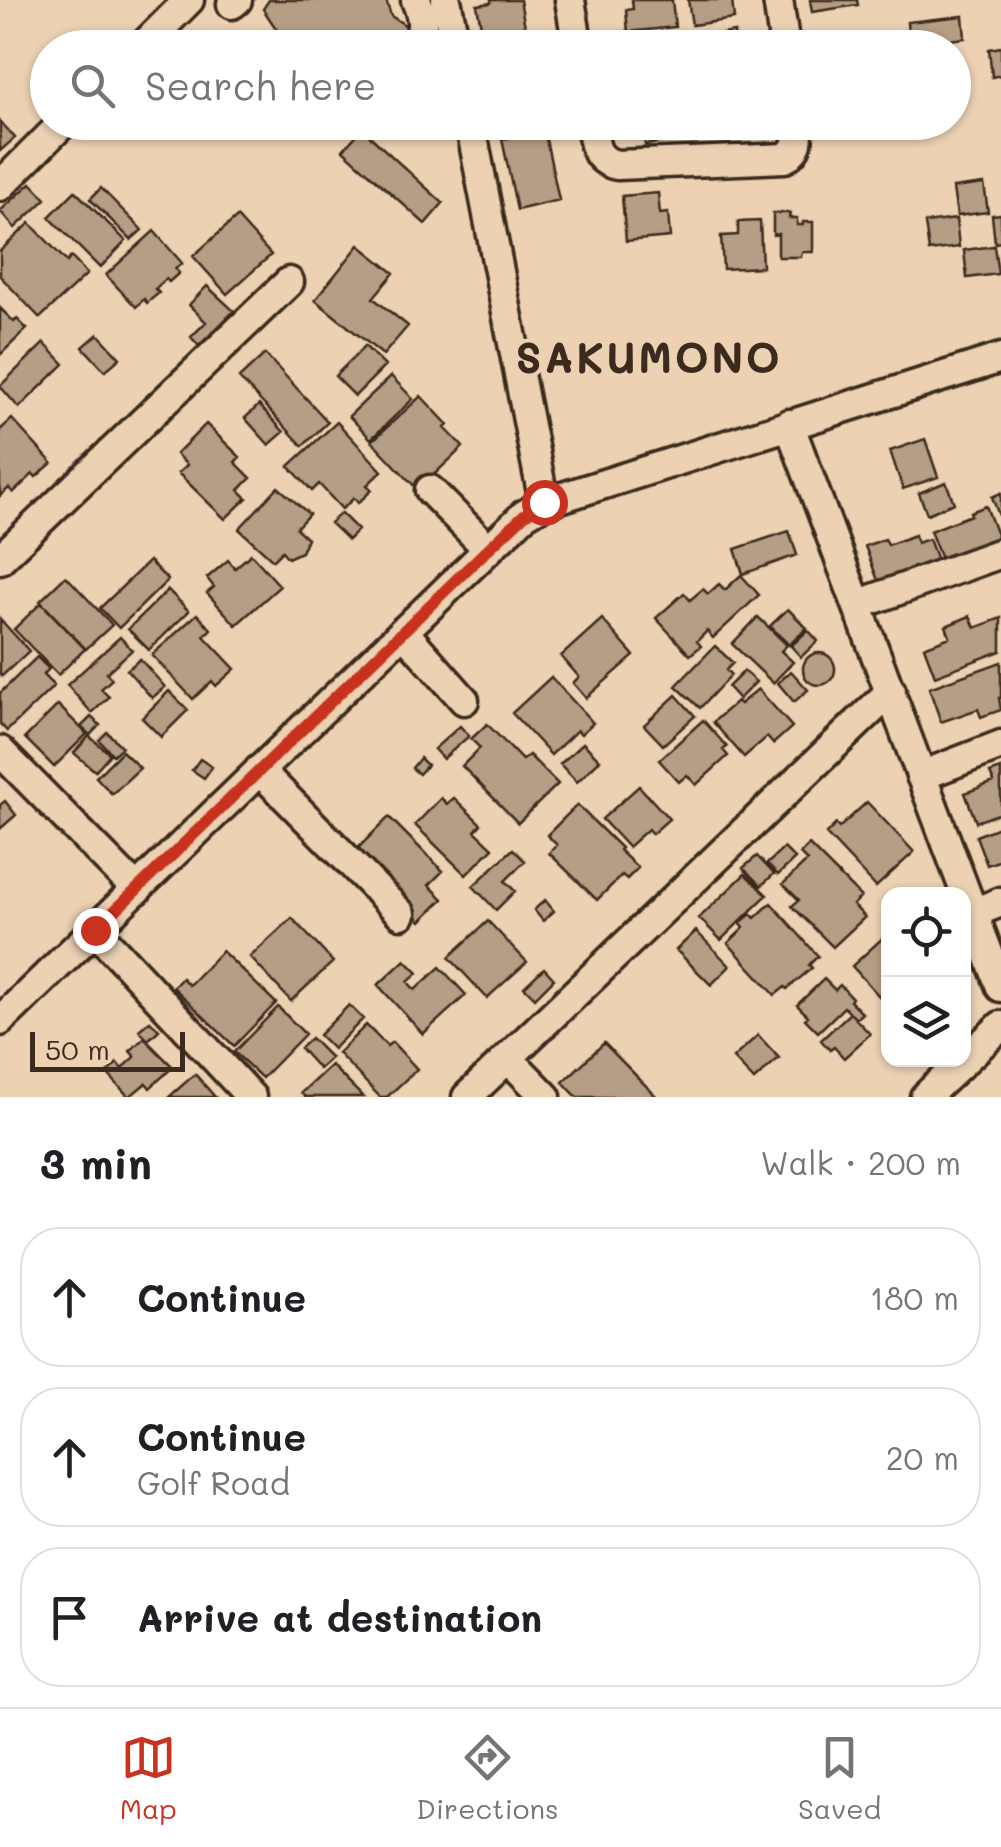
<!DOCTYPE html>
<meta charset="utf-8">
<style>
:root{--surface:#fff;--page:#f2f2f2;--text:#202124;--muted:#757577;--line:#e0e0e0;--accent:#c8321e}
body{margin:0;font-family:Mali,sans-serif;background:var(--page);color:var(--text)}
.controls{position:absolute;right:30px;bottom:30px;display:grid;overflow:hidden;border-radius:20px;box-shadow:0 2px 8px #0004}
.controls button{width:90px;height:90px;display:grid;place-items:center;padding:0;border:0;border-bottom:2px solid var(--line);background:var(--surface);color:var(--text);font:50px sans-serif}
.scale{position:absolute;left:30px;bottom:25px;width:155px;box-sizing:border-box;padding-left:10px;border:5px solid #3b2a1e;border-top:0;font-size:28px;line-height:35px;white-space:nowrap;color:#3b2a1e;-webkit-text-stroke:8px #ecd1b3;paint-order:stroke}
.stop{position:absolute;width:30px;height:30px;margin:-22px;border:8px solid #c8321e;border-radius:50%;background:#fff}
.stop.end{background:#c8321e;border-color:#fff;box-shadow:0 2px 10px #0008}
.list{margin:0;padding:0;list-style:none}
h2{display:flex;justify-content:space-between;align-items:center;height:130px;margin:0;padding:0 40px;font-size:42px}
h2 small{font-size:32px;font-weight:400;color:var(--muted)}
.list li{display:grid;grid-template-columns:65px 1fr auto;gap:30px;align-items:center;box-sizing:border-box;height:140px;margin:0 20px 20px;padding:0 20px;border:2px solid var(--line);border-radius:40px}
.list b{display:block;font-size:38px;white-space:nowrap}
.list p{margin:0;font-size:32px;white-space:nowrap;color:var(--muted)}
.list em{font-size:32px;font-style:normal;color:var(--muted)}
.icon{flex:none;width:55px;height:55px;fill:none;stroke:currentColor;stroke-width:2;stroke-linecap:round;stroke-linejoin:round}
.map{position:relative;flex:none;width:1001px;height:1097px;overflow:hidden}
.search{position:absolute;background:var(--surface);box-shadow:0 2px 8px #0004;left:30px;right:30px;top:30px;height:110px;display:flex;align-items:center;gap:25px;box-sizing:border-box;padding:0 35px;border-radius:55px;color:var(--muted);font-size:38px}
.sheet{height:610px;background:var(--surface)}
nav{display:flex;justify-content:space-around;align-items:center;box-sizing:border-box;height:140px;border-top:2px solid var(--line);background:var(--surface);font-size:28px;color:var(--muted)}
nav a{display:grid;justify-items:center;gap:5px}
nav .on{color:var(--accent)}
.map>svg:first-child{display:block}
</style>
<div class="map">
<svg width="1001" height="1097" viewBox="0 0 1001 1097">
<rect width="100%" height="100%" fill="#ecd1b3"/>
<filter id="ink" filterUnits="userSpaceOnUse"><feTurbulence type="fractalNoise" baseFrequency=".01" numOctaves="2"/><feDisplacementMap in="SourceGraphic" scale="20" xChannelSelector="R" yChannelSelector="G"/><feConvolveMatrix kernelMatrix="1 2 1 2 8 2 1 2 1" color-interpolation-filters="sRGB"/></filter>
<g filter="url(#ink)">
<path fill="#b59e85" stroke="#3b2a1e" stroke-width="2.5" d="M269,0H386L391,16L411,29L390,48H289L263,9Z
M491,0H520L529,48H485L477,5L491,3Z
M632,0H672L675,27L628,32L626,10L633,9Z
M688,0H732L734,19L692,25Z
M810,0H857L858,5L812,12Z
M963,16L965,38L909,45L907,22Z
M734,32L736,48H688L686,41Z
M201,35L240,48H197Z
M680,41V48H633Z
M1001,47V75L992,77L989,49Z
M0,121L15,138L0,151Z
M642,122H694L696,137L645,145Z
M707,122H743L744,126L709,134Z
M524,127L526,134L544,130L559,200L517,210L502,139L513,137L511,130Z
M362,129L443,203L425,224L343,150Z
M31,183L46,199L15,228L0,211Z
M984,184L988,212L957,216L953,188Z
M101,188L142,230L131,240L90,199Z
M75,191L126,241L100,268L49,217Z
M658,193L660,214L668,213L670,237L626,241L622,196Z
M773,213H790L789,218H797V225H803V222H813V252H802L801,257H778V234L773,235Z
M1001,214V242L995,243L992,215Z
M237,217L271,255L227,294L193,256Z
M956,219L959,247L929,251L925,223Z
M760,221L762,267L723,269L721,236L738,235V222Z
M30,223L67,262L71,257L87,274L40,318L0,276V251Z
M154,231L182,263L175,269L179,273L169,282L166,279L155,289L159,293L147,303L144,299L136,307L106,275Z
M359,245L394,273L373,298L408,326L383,355L315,300Z
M994,246L998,274L967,278L964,250Z
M207,286L234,311L199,346L191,337L206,322L189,305Z
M0,308L14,322L17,319L27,329L0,355Z
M98,334L120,358L105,371L83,347Z
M44,343L64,364L19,408L0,386Z
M365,346L385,366L355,396L335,376Z
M265,354L328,422L303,446L239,378Z
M391,376L413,399L371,439L349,416Z
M421,396L448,425L445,428L463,447L418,490L372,441Z
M259,405L284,432L269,445L245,418Z
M12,419L52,463L36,477L33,474L13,493L9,488L0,496V430Z
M337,422L382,471L367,485L372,490L358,503L354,498L342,509L319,484L312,491L289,466Z
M206,424L240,457L235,462L251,478L239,490L247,498L225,519L178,473L187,465L176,454Z
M925,439L938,477L903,489L890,451Z
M946,482L954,503L927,514L919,493Z
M278,487L309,514L296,528L307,538L301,552L288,558L282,551L273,560L239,529Z
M1001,493V521L992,497Z
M986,506L1000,543L946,572L930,531L971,515L970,512Z
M341,513L358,530L348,540L330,523Z
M789,531L797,555L743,574L735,549Z
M915,535L917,543L929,539L937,560L925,564L927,568L880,586L865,546L885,539L888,545Z
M251,554L280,586L236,625L207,593L214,587L207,578L228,560L235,568Z
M149,561L168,580L119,628L100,608Z
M741,575L759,595L713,638L707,631L697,641L701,646L690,655L656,618L684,593L690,600L703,589L708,594L719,584L725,590Z
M66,576L112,625L86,649L40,601Z
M168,590L189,611L149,650L128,629Z
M41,603L85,649L58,675L14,629Z
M788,609L807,628L789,645L770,626Z
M197,614L211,629L204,636L235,669L216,686L212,681L193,699L152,655Z
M970,616L975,628L1001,618V651L935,676L924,647L950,637L946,626Z
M758,617L787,645L781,651L793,662L773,683L732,644Z
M0,619L29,651L2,676L0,674Z
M602,619L634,656L586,698L573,683L579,677L561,656Z
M808,630L818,641L801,657L791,646Z
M120,637L132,650L106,673L112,679L101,689L109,697L92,713L67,685Z
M715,646L733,663L726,670L731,675L700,708L676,686Z
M803 669a16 16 0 1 1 32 0a16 16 0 1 1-32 0Z
M37,657L49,669L43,675L54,686L7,731L0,724V693Z
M140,659L165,687L152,698L127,670Z
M1001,662V698H999L1001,710L981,717L978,709L941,722L929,688Z
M744,671L756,682L739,699L728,687Z
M791,671L808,690L794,702L778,683Z
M551,677L593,723L581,734L577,730L551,755L512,713Z
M758,689L792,727L773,744L767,737L744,757L713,722L737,701L740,704Z
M169,691L188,710L161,737L142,718Z
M676,695L695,716L663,745L644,725Z
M58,705L87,734L54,767L25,738Z
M91,717L100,725L90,735L81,727Z
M703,720L727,747L723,750L728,756L696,785L687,775L679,782L659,760Z
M487,724L522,760L529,755L558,784L518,823L462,766L480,748L471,739Z
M460,726L469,736L443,759L434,749Z
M107,732L122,747L113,755L99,740Z
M89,736L110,754L95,771L74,753Z
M583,743L600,760L577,782L560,764Z
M122,751L140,768L112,794L96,777Z
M420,758L427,765L419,774L412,768Z
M200,759L212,767L204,778L192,770Z
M1001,769V813L976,822L965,793L994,782L990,773Z
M639,786L669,819L652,834L648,829L628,847L602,819Z
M441,798L447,804L454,798L481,824L475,831L493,848L466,875L415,825Z
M5,801L16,815L0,829V805Z
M867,802L914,852L876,887L826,834L836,824L839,828Z
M577,805L621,848L619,850L638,868L627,879L622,875L597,900L549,853L557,845L547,835Z
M389,817L443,871L429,885L443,899L421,921L353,853Z
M1001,826V860L987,865L976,836Z
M809,845L861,897L853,905L865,917L833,947L792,906L799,900L783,884L807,861L800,854Z
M784,848L795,859L778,875L767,864Z
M513,849L525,861L505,881L515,891L496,910L473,886Z
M757,856L774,874L761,886L743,868Z
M745,874L767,895L721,940L699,918Z
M545,900L554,911L543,921L534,910Z
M771,903L818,956L809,965L812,968L787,989L785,987L775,995L728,943L744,928L740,923L751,914L755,918Z
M292,918L333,962L291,1001L250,957Z
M488,921L527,962L487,998L449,957Z
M696,931L730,966L711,985L676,950Z
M888,933V1006L852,966Z
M222,951L276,1003L234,1046L173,987L182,978L189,985Z
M405,960L418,973L408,982L415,990L440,967L466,995L423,1034L378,985Z
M544,968L554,979L535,998L524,987Z
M824,979L835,990L840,985L852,998L850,1001L862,1013L856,1019L844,1007L818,1032L805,1019L808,1016L797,1005Z
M349,1005L363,1019L333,1049L319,1035Z
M278,1007L305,1034L262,1078L234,1052Z
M850,1013L870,1034L844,1058L834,1047L830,1050L821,1040Z
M150,1021L159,1030L148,1040L139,1030Z
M366,1025L387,1046L392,1042L417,1069L387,1097H380L338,1053Z
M758,1035L779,1058L754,1080L733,1058Z
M144,1038L173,1067L150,1088L146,1083L129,1097L107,1073L117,1063L122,1069L135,1057L130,1051Z
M311,1038L331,1058L319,1069L300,1048Z
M604,1043L657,1097H577L563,1082Z
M331,1065L363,1097H305L301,1093Z
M195,1074L215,1097H169Z"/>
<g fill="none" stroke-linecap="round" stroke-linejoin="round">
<g stroke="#3b2a1e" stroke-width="35">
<path id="minor" d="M446,0L456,48
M570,0L578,48
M778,0L785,48
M232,4L237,0
M141,48L189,0
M414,48C425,30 424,19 416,0
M470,122L544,503
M591,122C594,143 594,160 617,165L785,158C799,149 799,138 797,122
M0,186L64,122
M789,424L1001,987
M430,490L488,549
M0,559L289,282
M857,605L1001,553
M403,631L464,700
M0,751L137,890
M259,770L401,914
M921,776L1001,745
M973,913L1001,902
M95,930L251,1097
M0,1021L524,515L544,503L1001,358
M508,1058L546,1097
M467,1097L891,691
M925,1097L1001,1026"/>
</g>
<use href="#minor" stroke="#ecd1b3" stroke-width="28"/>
</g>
</g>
<g fill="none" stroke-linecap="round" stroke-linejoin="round" filter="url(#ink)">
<path stroke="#c8321e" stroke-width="12" d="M95,930L488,549L524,515L544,502"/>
</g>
<g text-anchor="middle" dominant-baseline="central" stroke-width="8" stroke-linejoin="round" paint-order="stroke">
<g font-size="42" font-weight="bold" letter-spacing="2.5" fill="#3b2a1e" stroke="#ecd1b3">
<text x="649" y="356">SAKUMONO</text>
</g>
</g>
</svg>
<div class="controls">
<button><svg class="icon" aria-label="locate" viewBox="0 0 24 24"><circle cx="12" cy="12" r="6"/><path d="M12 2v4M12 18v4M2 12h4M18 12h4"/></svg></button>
<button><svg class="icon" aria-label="layers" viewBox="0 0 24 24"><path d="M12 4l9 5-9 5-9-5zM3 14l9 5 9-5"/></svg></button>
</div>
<div class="scale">50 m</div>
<div class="stop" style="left:544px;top:502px"></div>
<div class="stop end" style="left:95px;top:930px"></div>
<div class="search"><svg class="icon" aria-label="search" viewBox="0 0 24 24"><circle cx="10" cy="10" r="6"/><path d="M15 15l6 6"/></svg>Search here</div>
</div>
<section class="sheet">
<h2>3 min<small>Walk · 200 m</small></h2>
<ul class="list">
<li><svg class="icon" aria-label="ahead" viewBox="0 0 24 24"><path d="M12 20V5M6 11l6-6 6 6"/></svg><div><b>Continue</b></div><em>180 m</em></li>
<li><svg class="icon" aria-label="ahead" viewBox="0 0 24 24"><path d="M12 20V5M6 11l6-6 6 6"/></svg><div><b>Continue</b><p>Golf Road</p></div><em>20 m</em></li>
<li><svg class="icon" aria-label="arrive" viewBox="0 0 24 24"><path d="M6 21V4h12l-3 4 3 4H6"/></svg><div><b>Arrive at destination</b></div></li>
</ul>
</section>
<nav>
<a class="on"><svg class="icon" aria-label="map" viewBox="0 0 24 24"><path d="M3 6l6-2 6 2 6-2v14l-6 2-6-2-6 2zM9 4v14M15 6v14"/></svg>Map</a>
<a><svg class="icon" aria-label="directions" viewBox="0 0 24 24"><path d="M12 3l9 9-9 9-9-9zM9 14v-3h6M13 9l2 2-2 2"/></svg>Directions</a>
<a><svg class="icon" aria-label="saved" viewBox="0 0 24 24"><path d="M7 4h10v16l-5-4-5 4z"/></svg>Saved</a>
</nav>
